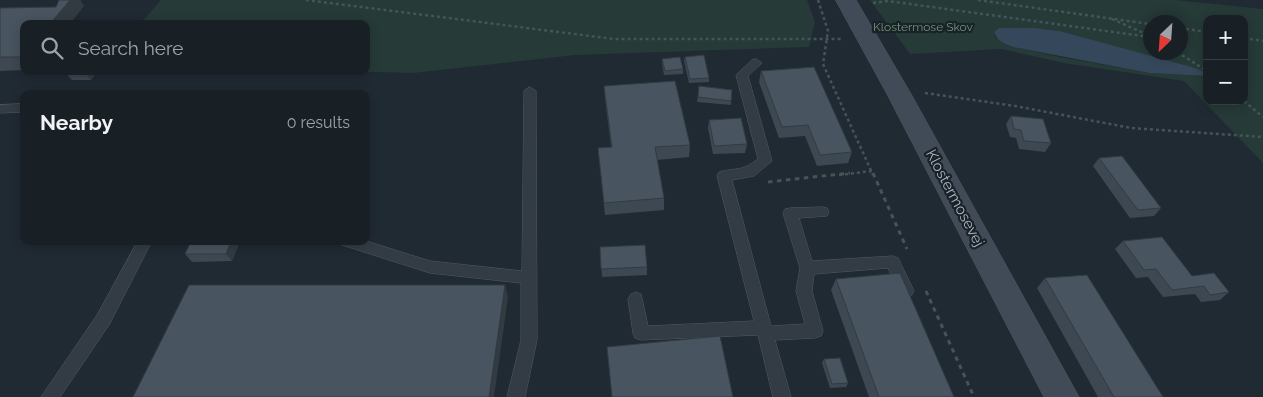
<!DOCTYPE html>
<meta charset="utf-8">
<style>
:root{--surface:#182026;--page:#21282e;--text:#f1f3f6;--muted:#9fa3a7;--line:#363e43}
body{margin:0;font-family:Raleway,sans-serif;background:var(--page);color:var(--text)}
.controls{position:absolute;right:15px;top:15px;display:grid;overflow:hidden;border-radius:10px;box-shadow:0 2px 12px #0003}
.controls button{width:45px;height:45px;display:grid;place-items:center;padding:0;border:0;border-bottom:1px solid var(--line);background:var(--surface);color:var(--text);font:25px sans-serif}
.compass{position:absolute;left:1143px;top:15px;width:45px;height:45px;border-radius:50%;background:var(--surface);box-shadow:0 2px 12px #0003;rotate:205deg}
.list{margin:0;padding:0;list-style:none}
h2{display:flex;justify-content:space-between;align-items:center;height:65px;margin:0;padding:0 20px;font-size:21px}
h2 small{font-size:16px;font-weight:400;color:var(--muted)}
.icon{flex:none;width:28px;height:28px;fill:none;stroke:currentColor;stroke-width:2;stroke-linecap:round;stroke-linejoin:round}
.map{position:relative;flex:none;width:1263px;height:397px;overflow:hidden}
.search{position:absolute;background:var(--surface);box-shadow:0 2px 12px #0003;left:20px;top:20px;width:350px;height:55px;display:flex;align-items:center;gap:12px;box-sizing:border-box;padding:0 18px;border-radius:10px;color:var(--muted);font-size:19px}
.panel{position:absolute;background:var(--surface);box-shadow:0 2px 12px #0003;left:20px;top:90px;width:350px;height:155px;border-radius:10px}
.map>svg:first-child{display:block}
</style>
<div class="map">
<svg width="1263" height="397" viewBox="0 0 1263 397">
<rect width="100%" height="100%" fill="#202a33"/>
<path fill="#263a38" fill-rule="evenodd" d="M161,0H807L815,22L809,47L575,55L413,73L337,71H366V24H140Z
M870,0H1175L1263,9V163L1184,81L1064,63L1001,49L910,54ZM1207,19H1244V101H1207V76L1149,73L1060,57L1006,45L995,37L994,32L999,28H1035L1060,31L1207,73ZM1150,22H1180V52H1150Z"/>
<path fill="#35475a" d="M999,28H1035L1060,31L1195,68L1207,73V76L1149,73L1013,47C1004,44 997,41 994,32Z"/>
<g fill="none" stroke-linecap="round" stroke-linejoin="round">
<g stroke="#515962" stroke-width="1">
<path id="lane" d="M756,59L762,63L748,76L772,161L754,176L732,180L771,326L805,324L796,291L800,268L783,213L785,209L790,208L822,207L827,208L829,212L827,216L799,218L812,261L893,256L898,258L914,291L911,296L906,298L901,296L888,268L814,274L812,291L823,331L821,336L815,338L775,340L791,397H773L758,335L641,340L635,338L633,333L628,299L631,294L636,292L641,294L648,326L754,321L717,176L719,172C738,167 741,172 758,159L736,75L752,60Z
M530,87L536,91L537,340L525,397H507L521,340V283L430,273L342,245L340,241H366L430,261L522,271L524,91Z
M24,104V112L0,113V105Z
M138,241H152L109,325L60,397H41L97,315Z"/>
</g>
<g stroke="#515962" stroke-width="1">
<path id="secondary" d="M836,0H856L911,94L1079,397H1044L887,94Z"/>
</g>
<path stroke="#435556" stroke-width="2.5" stroke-dasharray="3 3" stroke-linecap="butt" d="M306,0L614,39H843
M818,0L828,31L823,64L873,175
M978,0L1150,24
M873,3L888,1L1150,37
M1112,19L1148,35
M1180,28L1207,32
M1244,38L1263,41
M1177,52L1207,71
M925,93L1015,106L1131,128L1263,137
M1244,101L1263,117
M839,175L872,171"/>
<path stroke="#435556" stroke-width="3" stroke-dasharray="4.5 4.5" stroke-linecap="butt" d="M873,173L907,249
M768,182L850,173
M926,291L974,397"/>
<use href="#lane" fill="#333c44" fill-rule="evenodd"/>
<use href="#secondary" fill="#414b57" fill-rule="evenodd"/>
</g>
<path fill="#3e4852" d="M59,0H80L84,6L24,24V70L0,71V8L56,7Z
M685,57L709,78V82L689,83L684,61Z
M662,59L683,69V74L664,75L662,63Z
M97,71L91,80H72L68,76Z
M761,71L852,152L848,163L817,166L805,136L779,138L759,82Z
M604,86L690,145L689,157L657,160L664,198V210L605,215L598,148L611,147L605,99Z
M699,86L732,90L731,105L697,102Z
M1011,116L1051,143L1045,152L1019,149L1016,138L1010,137L1006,124Z
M709,120L747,144L745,153L713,154L708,128Z
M1099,158L1161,208L1154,216L1130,218L1093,166Z
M240,241L232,261L192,262L185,254Z
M1123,241L1192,276L1229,292L1220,300L1201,302L1195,294L1163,297L1148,277L1136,278L1115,249Z
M600,247L647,267V275L602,277Z
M1045,278L1163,397H1098L1037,288Z
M836,279L954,397H869L831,290Z
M824,359L848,383L846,387L830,388L822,363Z"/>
<path fill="#323b42" d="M70,0H80L84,6L70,24H50Z
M91,71H97L91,80L87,76Z
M231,241H240L232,261L226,254Z
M505,285L508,297L494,397H489Z"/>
<path fill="#48545f" stroke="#323b42" d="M59,0H70L50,24H24V56L23,57H0V8L56,7Z
M110,21L113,23V24H91L92,23Z
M704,55L709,78L690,79L685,57Z
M680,57L683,69L665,71L662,59Z
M814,67L852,152L820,155L808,125L782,127L761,71Z
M72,71H91L87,76H68Z
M675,81L690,145L655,147L664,198L604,203L598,148L612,147L604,86Z
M699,86L732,90L731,101L698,97Z
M1011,116L1043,119L1051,143L1024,141L1021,130L1014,129Z
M741,118L747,144L714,146L709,120Z
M1122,156L1161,208L1138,210L1099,158Z
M1162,237L1192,276L1214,273L1229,292L1210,295L1204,286L1172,290L1156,269L1144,270L1123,241Z
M191,241H231L226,254H185Z
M645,245L647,267L601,269L600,247Z
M900,273L954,397H879L836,279Z
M1087,275L1163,397H1114L1045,278Z
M189,285H505L489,397H133Z
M720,336L733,397H612L607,347Z
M840,358L848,383L832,384L824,359Z"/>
<g text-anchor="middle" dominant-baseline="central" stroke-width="4.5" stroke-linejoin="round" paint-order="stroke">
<g font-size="12" fill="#6f9674" stroke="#192129">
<text x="923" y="27">Klostermose Skov</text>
</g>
<g font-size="15" fill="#adb6c1" stroke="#192129">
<text transform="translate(955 198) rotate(62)">Klostermosevej</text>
</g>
</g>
</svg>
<div class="controls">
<button>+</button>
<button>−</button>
</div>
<svg class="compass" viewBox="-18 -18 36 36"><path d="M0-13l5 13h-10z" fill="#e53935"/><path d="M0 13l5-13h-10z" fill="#9fa3a7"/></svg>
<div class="search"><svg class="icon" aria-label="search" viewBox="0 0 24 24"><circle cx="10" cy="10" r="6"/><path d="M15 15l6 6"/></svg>Search here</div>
<section class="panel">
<h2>Nearby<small>0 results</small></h2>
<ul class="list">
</ul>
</section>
</div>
